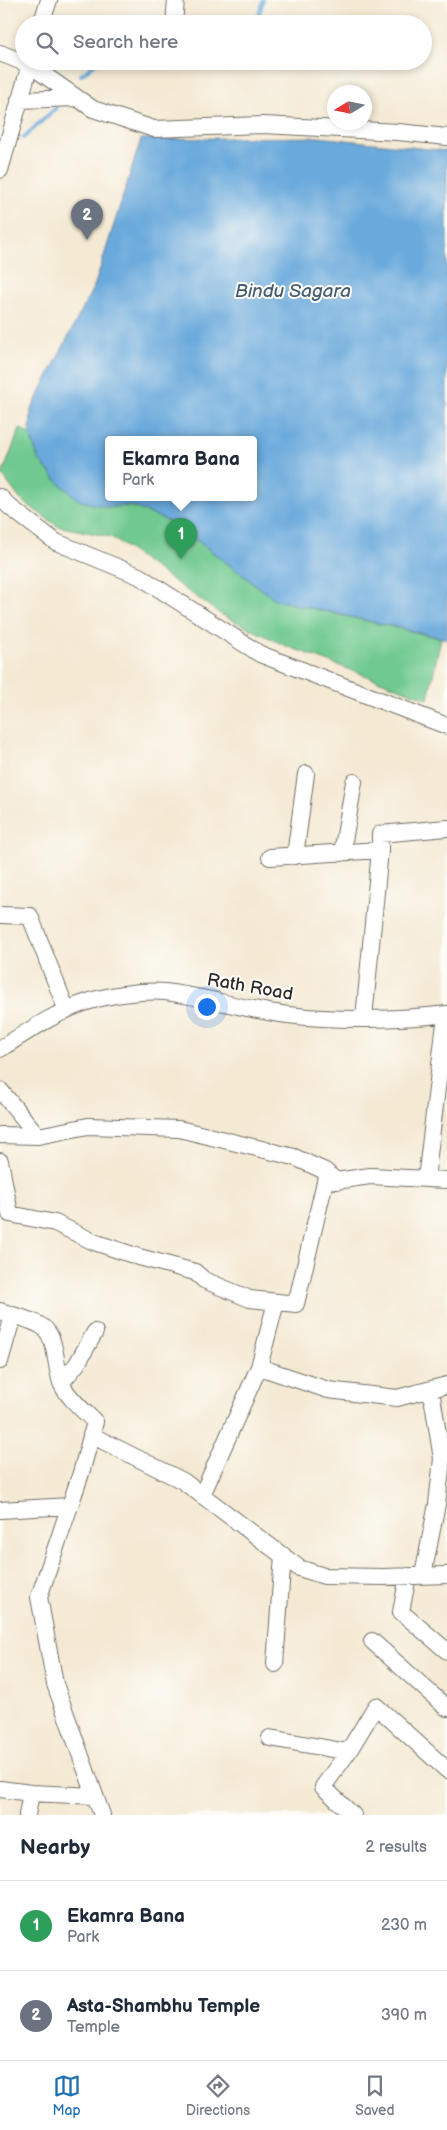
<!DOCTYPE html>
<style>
:root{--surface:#fff;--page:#f6f6f7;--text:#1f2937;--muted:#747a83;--line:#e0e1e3;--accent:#1f6fb2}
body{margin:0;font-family:"Balsamiq Sans",sans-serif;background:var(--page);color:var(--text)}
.compass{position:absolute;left:327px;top:85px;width:45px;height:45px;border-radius:50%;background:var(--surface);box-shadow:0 2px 8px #0003;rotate:260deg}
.you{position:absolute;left:206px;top:1006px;width:18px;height:18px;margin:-12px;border:4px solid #fff;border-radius:50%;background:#1a73e8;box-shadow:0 0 0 8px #1a73e833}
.badge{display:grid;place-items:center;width:32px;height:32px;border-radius:50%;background:var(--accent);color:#fff;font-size:16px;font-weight:700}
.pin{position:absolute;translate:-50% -41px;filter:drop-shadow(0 1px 2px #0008)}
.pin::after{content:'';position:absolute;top:26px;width:18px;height:15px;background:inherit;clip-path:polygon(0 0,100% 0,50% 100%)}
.popup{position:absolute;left:105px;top:436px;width:152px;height:65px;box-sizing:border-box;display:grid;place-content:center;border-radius:5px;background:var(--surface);filter:drop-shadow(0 1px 4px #0005);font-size:16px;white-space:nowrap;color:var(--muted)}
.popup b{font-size:19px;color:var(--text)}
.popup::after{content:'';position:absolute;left:50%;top:100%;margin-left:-10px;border:10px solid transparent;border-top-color:var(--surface)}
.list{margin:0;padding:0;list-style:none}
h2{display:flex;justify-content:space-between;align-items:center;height:65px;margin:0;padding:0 20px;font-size:21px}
h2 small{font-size:16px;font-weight:400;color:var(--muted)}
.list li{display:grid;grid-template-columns:32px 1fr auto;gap:15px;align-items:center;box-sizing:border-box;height:90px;padding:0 20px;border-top:1px solid var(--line)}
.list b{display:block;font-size:19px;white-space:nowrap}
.list p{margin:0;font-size:16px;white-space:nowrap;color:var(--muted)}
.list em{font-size:16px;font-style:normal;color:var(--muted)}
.icon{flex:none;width:28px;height:28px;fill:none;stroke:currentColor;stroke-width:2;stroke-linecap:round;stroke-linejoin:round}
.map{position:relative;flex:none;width:447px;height:1815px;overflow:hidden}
.search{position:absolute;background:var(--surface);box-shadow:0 2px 8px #0003;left:15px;right:15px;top:15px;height:55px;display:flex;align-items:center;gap:12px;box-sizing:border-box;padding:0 18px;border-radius:28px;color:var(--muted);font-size:19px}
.sheet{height:245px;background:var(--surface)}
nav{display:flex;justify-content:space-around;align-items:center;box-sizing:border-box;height:70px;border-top:1px solid var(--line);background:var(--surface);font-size:14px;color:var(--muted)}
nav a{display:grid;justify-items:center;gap:2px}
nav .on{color:var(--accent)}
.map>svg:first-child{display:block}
</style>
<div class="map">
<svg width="447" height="1815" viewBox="0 0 447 1815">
<rect width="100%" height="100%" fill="#fdfcf7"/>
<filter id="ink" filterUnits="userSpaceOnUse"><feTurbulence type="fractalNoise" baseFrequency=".02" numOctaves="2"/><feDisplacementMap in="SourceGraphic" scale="10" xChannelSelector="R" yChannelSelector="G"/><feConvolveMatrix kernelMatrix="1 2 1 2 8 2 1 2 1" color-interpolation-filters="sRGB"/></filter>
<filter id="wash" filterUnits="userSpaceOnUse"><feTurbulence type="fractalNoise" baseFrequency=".0096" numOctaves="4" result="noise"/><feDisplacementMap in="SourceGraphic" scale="20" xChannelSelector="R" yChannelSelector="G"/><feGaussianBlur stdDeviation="1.12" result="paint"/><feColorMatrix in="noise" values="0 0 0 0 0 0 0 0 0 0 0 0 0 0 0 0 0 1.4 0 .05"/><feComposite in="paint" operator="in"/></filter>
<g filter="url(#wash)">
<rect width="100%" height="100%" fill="#f4e9d3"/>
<path fill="#70c98f" stroke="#4e7a5d" d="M20,428L30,435L39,460L59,483L106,507L132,506L175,524L276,600L441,638L428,699L284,645L222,615L111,537L57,526L20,499L2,475Z"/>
<path fill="#69a9dc" stroke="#4a6a84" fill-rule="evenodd" d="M319,137L447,151V639L276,600L175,524L132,506L106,507L80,501L59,483L39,460L30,435L31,410L95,284L141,139ZM109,440H254V498H109Z"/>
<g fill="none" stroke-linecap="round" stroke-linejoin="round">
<path stroke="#69a9dc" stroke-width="4" d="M248,24L259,15L263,0
M81,75L99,61
M23,138L56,108"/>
</g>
</g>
<g filter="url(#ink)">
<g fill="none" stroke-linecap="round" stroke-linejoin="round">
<g stroke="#716e66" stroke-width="18">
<path id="minor" d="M41,24L49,0
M174,24L176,0
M0,53L30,65L93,109L154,129L263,125L398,132L447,137
M19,100L77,98
M0,170L31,61
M0,497L11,508L56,542L139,576L260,654L447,726
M380,850V834L447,828
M342,853L354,782
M295,856L306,774
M270,857L380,850L364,1018
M0,915L30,916L65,1006L63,1012
M0,1049C27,1032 56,1012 87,1002C108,995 143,990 165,992C207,997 247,1010 288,1015C335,1021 399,1020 447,1014
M0,1090L38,1136L88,1126L179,1129L294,1157L325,1171L336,1181L370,1176L447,1180
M0,1135L38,1136
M0,1161L10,1214L55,1223L94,1242L139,1257L195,1272L204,1280L250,1299L296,1304L327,1173
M426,1179L446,1015
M0,1311C11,1315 39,1321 46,1330C57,1343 55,1366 61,1382C65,1395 85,1412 95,1422L81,1473L39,1597L55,1684L102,1815
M0,1361L13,1316
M259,1367L328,1390L397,1398L447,1385
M61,1383L77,1364L95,1332
M91,1435L183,1481L299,1568L324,1576L383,1577L447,1575
M202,1495L259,1367L276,1302
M0,1510L70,1506
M423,1575L437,1504L442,1459L431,1390
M408,1576L401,1612L447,1651
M372,1641L447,1708
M275,1664L283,1555
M270,1738L348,1752L376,1706L447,1770
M348,1752L323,1787L353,1815
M0,1789L31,1793L94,1796
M27,1815L31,1793"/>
</g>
<use href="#minor" stroke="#fff" stroke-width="16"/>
</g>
</g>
<g text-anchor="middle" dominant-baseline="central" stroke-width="4" stroke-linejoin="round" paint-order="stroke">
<g font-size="18" fill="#2b2b2b" stroke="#fdfcf7">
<text transform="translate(250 987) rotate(10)">Rath Road</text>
</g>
<g font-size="19" font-style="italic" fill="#445d72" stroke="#fdfcf7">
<text x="293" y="291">Bindu Sagara</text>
</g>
</g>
</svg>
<svg class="compass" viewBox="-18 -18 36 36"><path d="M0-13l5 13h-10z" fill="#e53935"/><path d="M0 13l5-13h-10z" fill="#747a83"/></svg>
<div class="you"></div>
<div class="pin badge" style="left:181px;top:559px;background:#2e9e5b">1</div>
<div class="popup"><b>Ekamra Bana</b>Park</div>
<div class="pin badge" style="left:87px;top:240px;background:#6b7280">2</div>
<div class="search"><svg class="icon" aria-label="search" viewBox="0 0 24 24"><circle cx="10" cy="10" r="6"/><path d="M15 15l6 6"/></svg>Search here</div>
</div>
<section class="sheet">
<h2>Nearby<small>2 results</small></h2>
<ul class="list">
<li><span class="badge" style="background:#2e9e5b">1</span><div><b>Ekamra Bana</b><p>Park</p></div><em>230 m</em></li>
<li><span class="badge" style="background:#6b7280">2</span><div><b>Asta-Shambhu Temple</b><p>Temple</p></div><em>390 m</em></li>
</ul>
</section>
<nav>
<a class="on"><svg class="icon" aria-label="map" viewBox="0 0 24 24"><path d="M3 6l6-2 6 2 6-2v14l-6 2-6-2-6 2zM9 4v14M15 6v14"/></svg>Map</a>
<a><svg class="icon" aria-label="directions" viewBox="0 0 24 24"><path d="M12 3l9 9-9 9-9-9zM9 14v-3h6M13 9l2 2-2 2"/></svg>Directions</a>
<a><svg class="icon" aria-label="saved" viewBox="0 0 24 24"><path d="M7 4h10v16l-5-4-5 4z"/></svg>Saved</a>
</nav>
